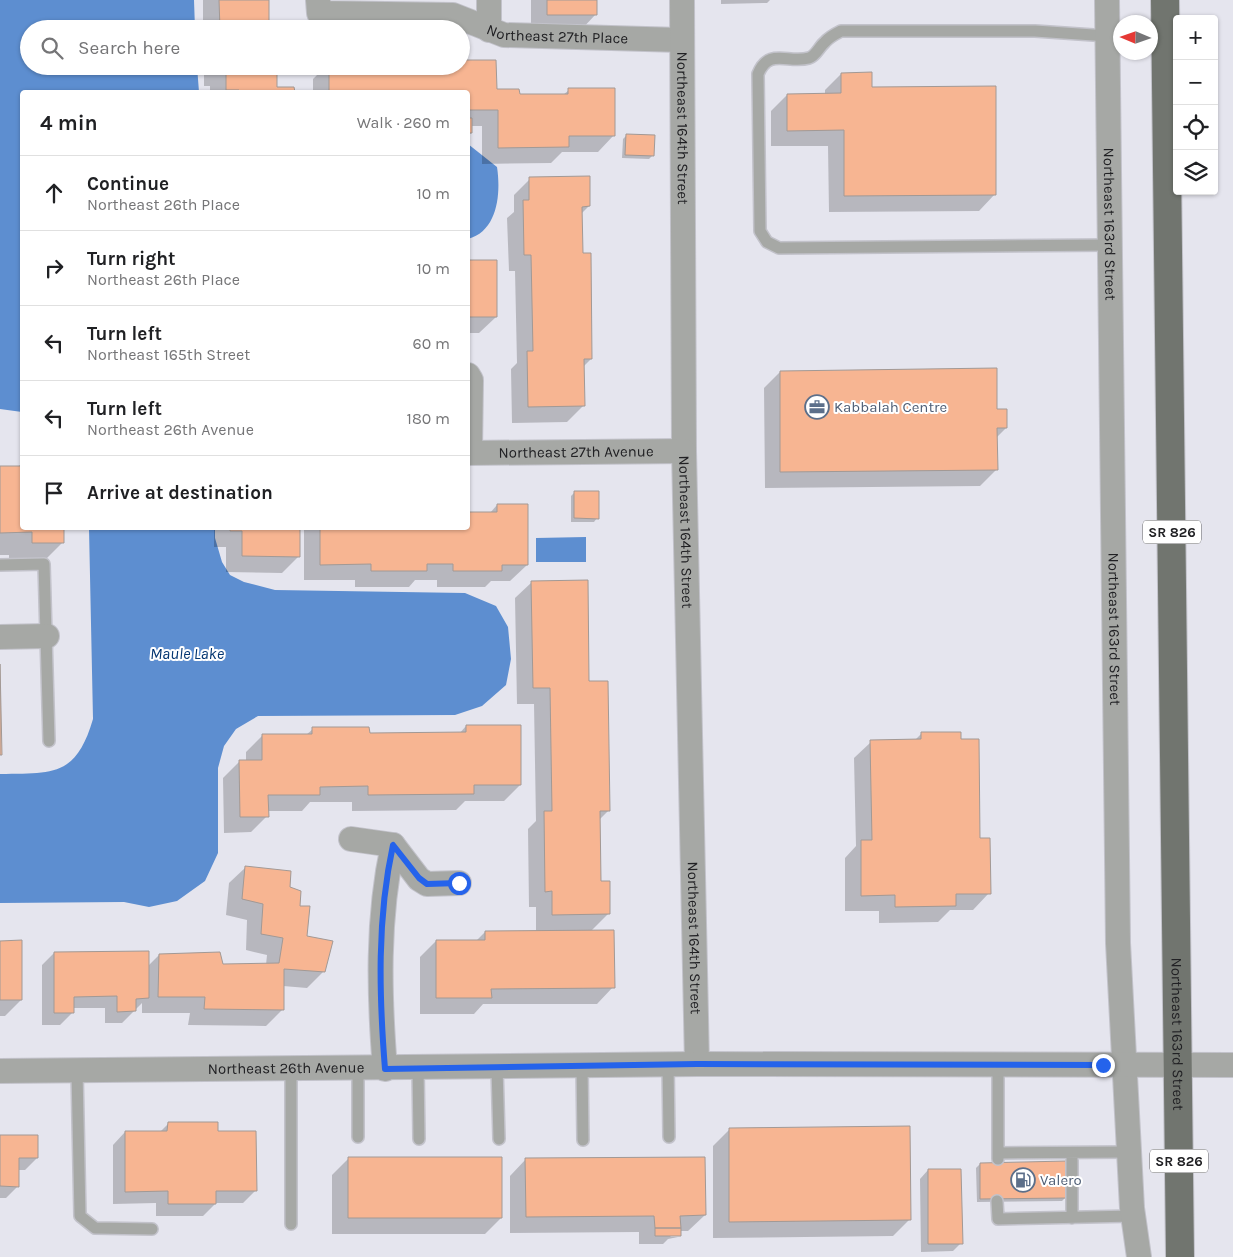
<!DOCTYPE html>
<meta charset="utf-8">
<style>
:root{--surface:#fff;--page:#f2f2f2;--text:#202124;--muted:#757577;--line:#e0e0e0}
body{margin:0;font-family:Karla,sans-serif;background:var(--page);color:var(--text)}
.controls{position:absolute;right:15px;top:15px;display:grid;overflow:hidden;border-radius:5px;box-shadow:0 1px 4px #0004}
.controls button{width:45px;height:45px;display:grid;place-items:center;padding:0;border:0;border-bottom:1px solid var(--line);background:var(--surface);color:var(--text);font:25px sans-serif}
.compass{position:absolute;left:1113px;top:15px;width:45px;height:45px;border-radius:50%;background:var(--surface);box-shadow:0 1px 4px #0004;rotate:272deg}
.stop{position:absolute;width:15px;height:15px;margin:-11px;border:4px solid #2563eb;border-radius:50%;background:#fff}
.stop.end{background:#2563eb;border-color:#fff;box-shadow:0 1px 5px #0008}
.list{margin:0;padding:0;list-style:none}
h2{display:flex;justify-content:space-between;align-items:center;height:65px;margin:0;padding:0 20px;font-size:21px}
h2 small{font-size:16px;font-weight:400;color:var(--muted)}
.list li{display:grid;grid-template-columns:32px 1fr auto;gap:15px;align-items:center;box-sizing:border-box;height:75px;padding:0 20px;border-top:1px solid var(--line)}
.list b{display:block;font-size:19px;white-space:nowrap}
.list p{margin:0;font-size:16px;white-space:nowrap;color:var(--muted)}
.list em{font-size:16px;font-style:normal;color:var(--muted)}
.icon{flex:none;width:28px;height:28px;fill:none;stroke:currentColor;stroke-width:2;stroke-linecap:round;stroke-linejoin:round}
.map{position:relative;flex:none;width:1233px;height:1257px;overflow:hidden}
.search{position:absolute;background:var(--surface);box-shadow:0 1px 4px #0004;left:20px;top:20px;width:450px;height:55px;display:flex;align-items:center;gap:12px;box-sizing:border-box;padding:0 18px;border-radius:28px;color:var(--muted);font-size:19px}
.panel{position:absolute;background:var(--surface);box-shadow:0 1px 4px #0004;left:20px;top:90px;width:450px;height:440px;border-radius:5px}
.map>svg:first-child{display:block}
</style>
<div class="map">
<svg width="1233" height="1257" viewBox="0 0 1233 1257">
<rect width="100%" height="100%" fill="#e5e5ee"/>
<path fill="#5d8ed0" d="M0,0H194L195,29H29V66H197L199,92H22V412L0,409Z
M468,144L497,167C501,193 498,231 468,239Z
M89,528H215V538L222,562L230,575L244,582L275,590L465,593L496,606L508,627L511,659L506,685L482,706L455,715L258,716L236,729L224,746L218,768V853L205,881L177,901L149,907L124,902L0,903V774C53,773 76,777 93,719Z
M586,537V562H536V538Z"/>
<path fill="#0003" d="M203,0H268V29H203Z
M531,0H596V14L580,31H531Z
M721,0H770L767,3L721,4Z
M204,66H276V89L293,88V92H210V86H204Z
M326,66H461L495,90L518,95H563L569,90L614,135L598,152H562L551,163L482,164V126H471V133L468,136V92H313V79Z
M841,74L871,88L995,194L979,211L829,212L828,146H771V111L787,95H825V90Z
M627,135L653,155L649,159L622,158L623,139Z
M530,179L589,206L581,214L582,254L591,359L583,367V406L567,422L512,423L511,369L517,363L515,271H509L507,218L514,212V195Z
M468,261H495L496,317L479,333H468Z
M780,372L996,410L1006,428L996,438L997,469L980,486L765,488L764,388Z
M22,463V528H63V542L39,566H9V555H0V467H18Z
M575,492L597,518L594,522H571V496Z
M497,505L527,565L510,581H491L485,587H437V580H415L409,587H355V580H304V528H468V513H490Z
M214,528H299V556L282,573L226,572V547H214Z
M532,582L588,682L609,810L599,820L600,883L609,913L591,931L613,987L597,1004H483L474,1014H420V957L436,941H476L485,932H536V907H529L528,829L536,821L534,704H517L515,598Z
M466,726L520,785L504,801H465L456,810L352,811V802H310L302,811H267V816L251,832L224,833L223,778L239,762H246V752L262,736L306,735L313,729L368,734H459Z
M921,734L979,840L989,893L973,910H950L938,922L879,923V911H845V858L856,846L854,758L871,742L914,741Z
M246,867L288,888L298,907L306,937L324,971L307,988L283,986L282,1010L266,1026L188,1025L190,1013H142V1003L122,1023H105V1008H72V1013L60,1025H42V965L54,953L147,967L159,955L222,965H266L267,955L246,950L247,920L226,915L229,883Z
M0,942L21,1000L5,1016H0Z
M168,1124L217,1132L256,1190L243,1203H216L203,1216H156V1203L113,1204V1145L125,1132H160Z
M729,1130L910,1219L893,1236L713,1238V1146Z
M0,1136L37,1158L25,1170H18V1186L6,1198H0Z
M349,1158L501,1218L485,1234H332V1175Z
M526,1159L705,1215L688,1231H679L672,1235L670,1237H678L668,1239L663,1244H639V1232L510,1233V1176Z
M980,1164L1066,1197L1062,1201L977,1202L976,1168Z
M928,1170L961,1243L953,1251L921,1252L920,1179Z"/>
<path fill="#f7b592" stroke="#a29995" d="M219,0H269V29H220Z
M547,0H597V15H547Z
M461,60H496L497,89H519L520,94H568V88H615V136H569V147L498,148V110H468V92H329V66H461Z
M220,66H277V87H294L295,92H239V90H226V70L220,71Z
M872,72V87L996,86V195L844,196V130L787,131V94L841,93V73Z
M468,118H472V133H468Z
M626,134L655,135L654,156L625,155Z
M590,176V206L582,207L583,253H591L592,359H584L585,406L528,407L527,351H533L531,255H524L523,200H529V177Z
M468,260H497V317H468Z
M997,368V409H1007V428H997L998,470L780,472V371Z
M0,466H22V528H64V543H32V532L0,533Z
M574,491H599V519L574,518Z
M497,504H528V565H502V571H453V564H427V571H371V564L320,565V528H468V512H497Z
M230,528H300V557L242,556V531H230Z
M588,580L589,681H608L610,811H600L601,881H610V914L552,915V891L545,892L544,811H552L550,688H533L531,581Z
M0,664L2,755H0Z
M466,725H521V785H474V794L368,795V786L320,787V795H268L269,817H240L239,760H262V734H312V727H369L370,733L466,732Z
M921,732H961V739H979L980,838H990L991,894H956V906L895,907V895L861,896V840H872L870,740L921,739Z
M245,866L291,871L290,887L301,891L300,906H310L307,936L333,941L325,972L284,969V1010L204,1009L205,997H158L159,954L220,952L223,964L279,963L283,938L261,934L263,904L242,899Z
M614,930L615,988L491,989L492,998H436V940H485V931Z
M22,940V1000H0V941Z
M149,951V998L136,999V1011L117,1012V996L74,997V1013H54V952Z
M168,1122H218V1131H256L257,1191H216V1204H168V1191L125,1192V1131H167Z
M910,1126L911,1220L729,1222V1128Z
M0,1135H38V1158H19V1187L0,1186Z
M348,1157H502V1218H348Z
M705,1157L706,1215L680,1216L681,1228H655L654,1216L526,1217L525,1158Z
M1067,1161V1198L980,1199V1163Z
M928,1169H961L963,1244H928Z
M655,1228H681V1236H655Z"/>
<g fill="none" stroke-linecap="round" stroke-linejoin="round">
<g stroke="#c2c2ca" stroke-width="14">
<path id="service" d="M1108,36L1035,31H841C835,34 829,37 825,42C819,47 816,56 809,58C788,64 769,47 758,74L760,231L767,242L779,248L1110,245
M0,565L44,564L49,741
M668,1064L669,1137
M582,1066L583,1140
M497,1067L499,1139
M418,1068L419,1139
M77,1071L80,1216L95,1228L152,1229
M358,1137V1069
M998,1153L1129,1152
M1072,1153V1218
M998,1159V1064
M997,1201L998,1219L1134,1216
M291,1224V1070"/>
</g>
<g stroke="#c2c2ca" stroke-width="26">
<g id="minor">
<path id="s1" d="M318,0L319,13L453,15L504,35L680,40"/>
<path id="s2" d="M682,0L684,451L697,1064"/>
<path id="s3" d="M1107,0L1118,943L1132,1208L1139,1257"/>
<path d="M489,30V0"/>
<path d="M468,375L471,380L470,452"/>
<path id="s4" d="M468,453L684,451"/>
<path d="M0,637L47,636"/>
<path d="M351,839L393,845L419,879L427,884L459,883"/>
<path d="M385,1069C379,994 377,918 393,845"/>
<path id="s5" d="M0,1071L697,1064L1233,1065"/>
</g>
</g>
<g stroke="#c2c2ca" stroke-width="30">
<g id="primary">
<path id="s6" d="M1165,0L1180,1257"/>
</g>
</g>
<use href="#service" stroke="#a6a8a5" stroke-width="11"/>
<use href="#minor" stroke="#a6a8a5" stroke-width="24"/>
<use href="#primary" stroke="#71756f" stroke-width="28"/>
</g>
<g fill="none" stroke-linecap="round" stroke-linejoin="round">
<path stroke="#2563eb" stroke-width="6" d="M459,883L427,884L419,878L393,845C377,918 379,994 385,1069L697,1064L1103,1065"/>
</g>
<defs>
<g id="office-ring" transform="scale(1.25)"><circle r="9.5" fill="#fff" stroke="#5c6f8a" stroke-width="1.5"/><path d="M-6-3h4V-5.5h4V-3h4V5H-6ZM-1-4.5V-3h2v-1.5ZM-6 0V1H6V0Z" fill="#5c6f8a"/></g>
<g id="fuel-ring" transform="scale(1.25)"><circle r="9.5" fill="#fff" stroke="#5c6f8a" stroke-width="1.5"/><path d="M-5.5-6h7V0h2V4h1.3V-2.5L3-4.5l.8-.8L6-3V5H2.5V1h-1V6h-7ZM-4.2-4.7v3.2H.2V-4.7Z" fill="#5c6f8a"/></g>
</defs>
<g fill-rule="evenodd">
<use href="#office-ring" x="817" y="407"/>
<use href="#fuel-ring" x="1023" y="1180"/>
</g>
<g text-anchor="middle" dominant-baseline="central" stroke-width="4" stroke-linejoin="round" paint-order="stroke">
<g fill="#fff" stroke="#646466" stroke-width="1">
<rect x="1143" y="520.5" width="58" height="23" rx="4"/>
<rect x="1150" y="1149.5" width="58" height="23" rx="4"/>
</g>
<g font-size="14" font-weight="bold" fill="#212124">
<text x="1172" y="532">SR 826</text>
<text x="1179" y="1161">SR 826</text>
</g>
<g font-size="15" fill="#212124" stroke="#fff">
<text stroke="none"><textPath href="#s1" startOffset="255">Northeast 27th Place</textPath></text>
<text stroke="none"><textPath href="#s2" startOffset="128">Northeast 164th Street</textPath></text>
<text stroke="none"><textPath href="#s3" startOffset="224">Northeast 163rd Street</textPath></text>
<text stroke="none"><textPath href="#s4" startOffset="108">Northeast 27th Avenue</textPath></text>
<text stroke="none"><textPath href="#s2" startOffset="532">Northeast 164th Street</textPath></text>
<text stroke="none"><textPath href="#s3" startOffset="629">Northeast 163rd Street</textPath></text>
<text stroke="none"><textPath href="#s2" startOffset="938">Northeast 164th Street</textPath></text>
<text stroke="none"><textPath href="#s6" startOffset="1034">Northeast 163rd Street</textPath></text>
<text stroke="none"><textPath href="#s5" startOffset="286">Northeast 26th Avenue</textPath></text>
</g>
<g font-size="15" fill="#4e5e75" stroke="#fff" text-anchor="start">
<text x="834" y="407">Kabbalah Centre</text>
<text x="1040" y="1180">Valero</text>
</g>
<g font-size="16" font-style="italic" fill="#033571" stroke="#fff">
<text x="187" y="653">Maule Lake</text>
</g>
</g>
</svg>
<div class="controls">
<button>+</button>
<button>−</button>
<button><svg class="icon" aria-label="locate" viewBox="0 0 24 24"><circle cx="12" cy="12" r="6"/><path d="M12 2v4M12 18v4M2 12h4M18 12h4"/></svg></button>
<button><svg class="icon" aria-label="layers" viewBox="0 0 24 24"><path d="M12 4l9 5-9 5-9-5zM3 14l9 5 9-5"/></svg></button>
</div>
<svg class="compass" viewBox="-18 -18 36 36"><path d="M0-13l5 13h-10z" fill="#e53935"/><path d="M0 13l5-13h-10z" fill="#757577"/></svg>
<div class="stop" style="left:459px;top:883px"></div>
<div class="stop end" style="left:1103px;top:1065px"></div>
<div class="search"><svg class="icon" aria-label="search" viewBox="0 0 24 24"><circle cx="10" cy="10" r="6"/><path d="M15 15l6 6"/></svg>Search here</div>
<section class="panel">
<h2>4 min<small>Walk · 260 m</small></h2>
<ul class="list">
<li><svg class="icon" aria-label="ahead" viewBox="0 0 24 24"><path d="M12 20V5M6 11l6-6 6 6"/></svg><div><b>Continue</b><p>Northeast 26th PIace</p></div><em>10 m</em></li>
<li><svg class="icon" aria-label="right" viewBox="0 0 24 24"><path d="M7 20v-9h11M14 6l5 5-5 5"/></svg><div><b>Turn right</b><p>Northeast 26th PIace</p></div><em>10 m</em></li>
<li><svg class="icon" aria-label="left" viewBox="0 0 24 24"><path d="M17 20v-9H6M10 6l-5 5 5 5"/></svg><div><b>Turn left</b><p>Northeast 165th Street</p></div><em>60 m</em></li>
<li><svg class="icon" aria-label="left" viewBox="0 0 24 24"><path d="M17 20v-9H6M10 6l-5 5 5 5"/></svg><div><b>Turn left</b><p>Northeast 26th Avenue</p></div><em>180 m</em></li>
<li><svg class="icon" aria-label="arrive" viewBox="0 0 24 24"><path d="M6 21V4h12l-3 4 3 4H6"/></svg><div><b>Arrive at destination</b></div></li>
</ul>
</section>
</div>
